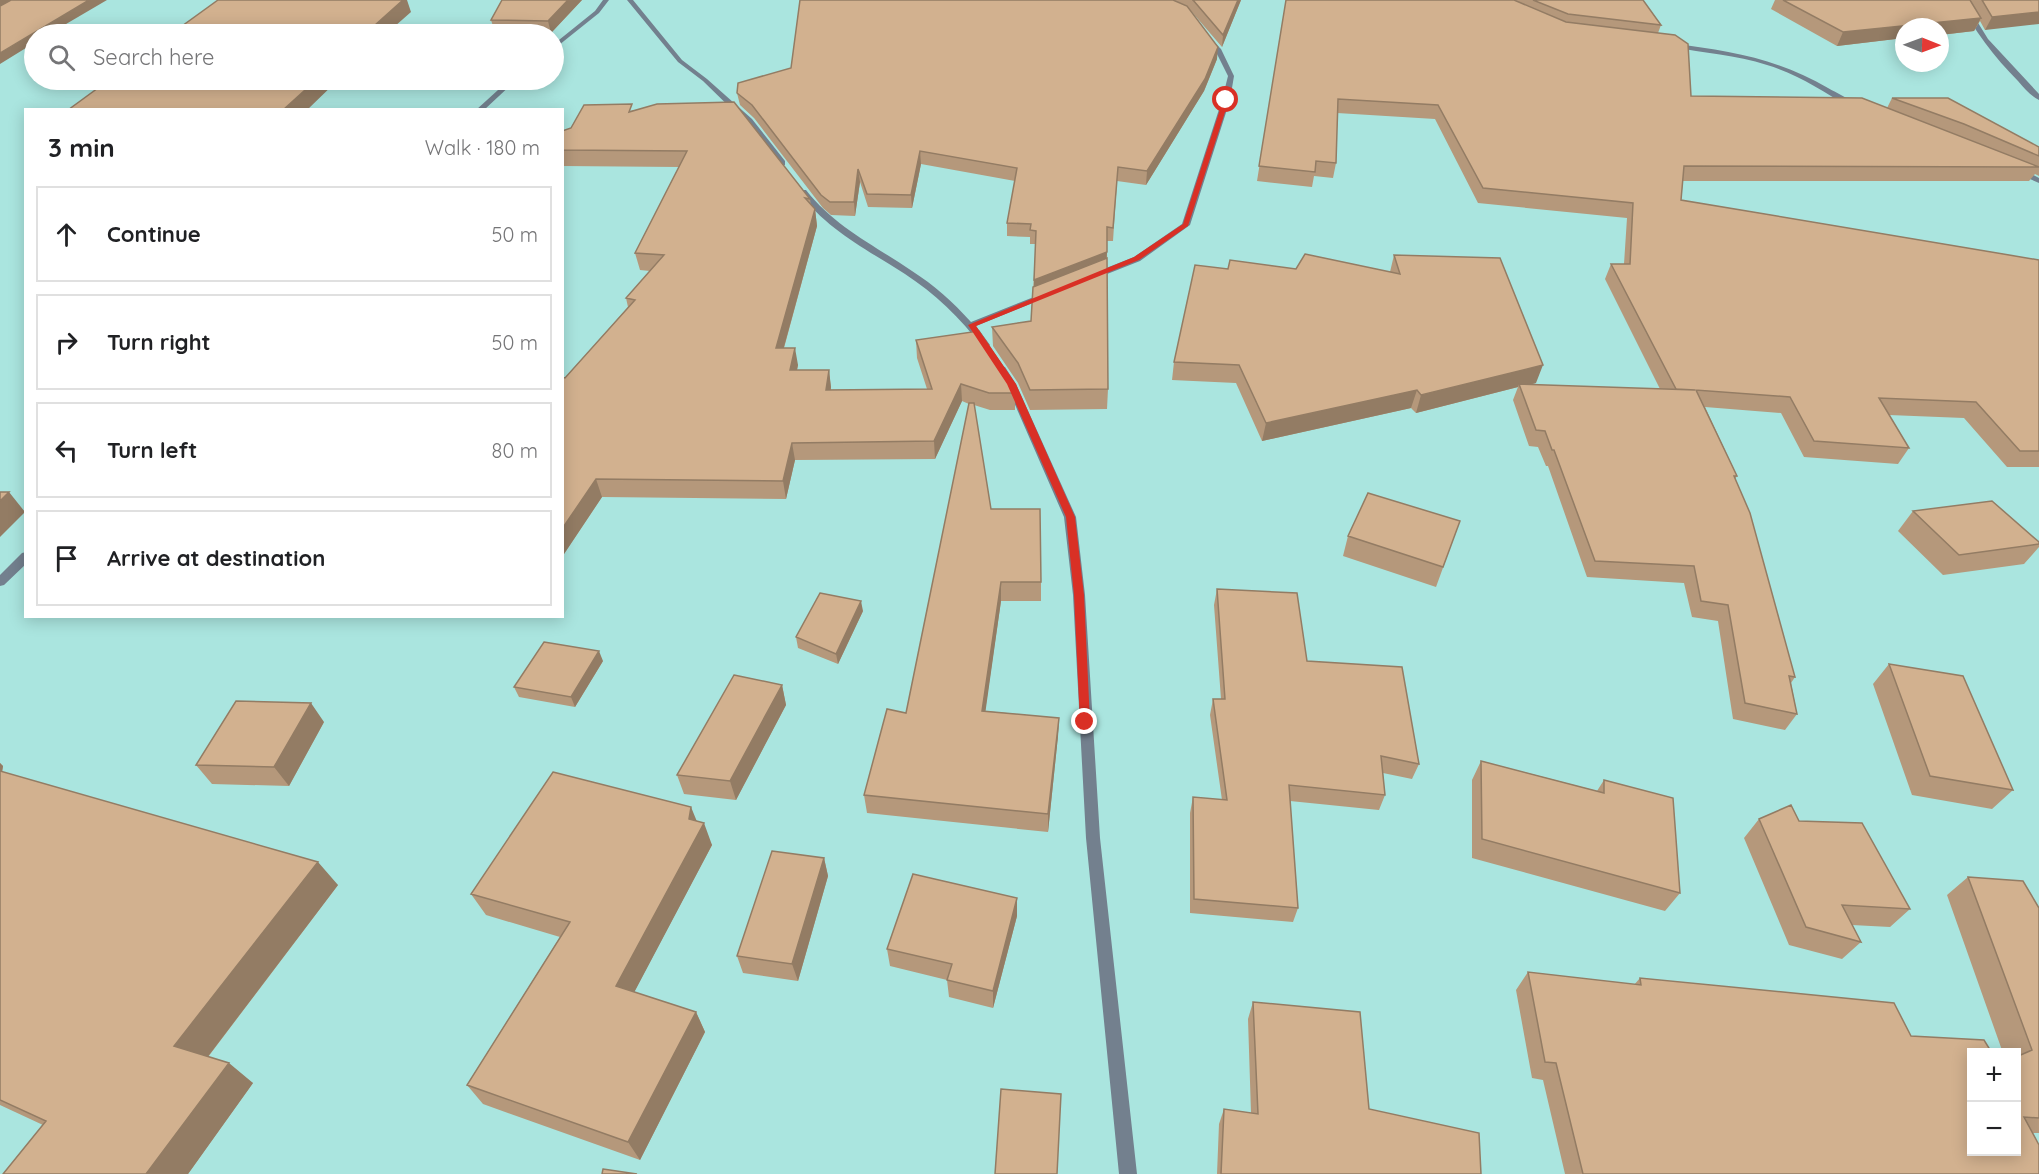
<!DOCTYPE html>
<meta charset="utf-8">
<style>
:root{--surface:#fff;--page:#f2f2f2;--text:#202124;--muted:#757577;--line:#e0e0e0}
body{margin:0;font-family:Quicksand,sans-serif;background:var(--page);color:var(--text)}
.controls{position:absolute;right:18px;bottom:18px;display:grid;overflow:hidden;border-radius:0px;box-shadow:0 3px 15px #0003}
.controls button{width:54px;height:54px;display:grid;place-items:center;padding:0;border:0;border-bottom:2px solid var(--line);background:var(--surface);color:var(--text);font:30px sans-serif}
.compass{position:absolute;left:1895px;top:18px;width:54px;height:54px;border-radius:50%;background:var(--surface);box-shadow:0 3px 15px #0003;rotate:91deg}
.stop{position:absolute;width:18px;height:18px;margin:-14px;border:4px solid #d93025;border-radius:50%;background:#fff}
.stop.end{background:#d93025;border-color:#fff;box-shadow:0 2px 6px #0008}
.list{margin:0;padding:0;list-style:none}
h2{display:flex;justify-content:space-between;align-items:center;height:78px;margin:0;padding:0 24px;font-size:26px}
h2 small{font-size:20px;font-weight:400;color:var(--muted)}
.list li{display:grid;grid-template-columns:39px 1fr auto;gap:18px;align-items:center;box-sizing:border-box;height:96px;margin:0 12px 12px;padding:0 12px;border:2px solid var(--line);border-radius:0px}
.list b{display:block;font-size:22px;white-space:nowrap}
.list em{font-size:20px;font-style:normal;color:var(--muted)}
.icon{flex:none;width:33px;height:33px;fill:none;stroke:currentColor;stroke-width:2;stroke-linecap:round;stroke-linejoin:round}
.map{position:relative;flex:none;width:2039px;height:1174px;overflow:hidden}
.search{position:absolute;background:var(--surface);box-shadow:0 3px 15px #0003;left:24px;top:24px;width:540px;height:66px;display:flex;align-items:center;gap:15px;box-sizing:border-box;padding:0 21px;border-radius:33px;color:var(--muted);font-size:22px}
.panel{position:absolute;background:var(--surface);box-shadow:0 3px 15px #0003;left:24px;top:108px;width:540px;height:510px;border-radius:0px}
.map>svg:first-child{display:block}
</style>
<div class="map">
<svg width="2039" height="1174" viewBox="0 0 2039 1174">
<rect width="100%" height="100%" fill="#aae5df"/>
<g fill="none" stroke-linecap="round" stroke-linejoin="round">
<path fill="#73808e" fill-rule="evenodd" d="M603,0H609L599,13L554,49V44L595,11Z
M627,0H633L682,60L707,79L752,119L785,161V165H779L746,123L703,81L678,62Z
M1958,0H1964L1988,39L2039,94V100C2031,96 2024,88 2018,81C1994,57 1974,30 1958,0Z
M1208,36L1221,49L1234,76L1230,100L1190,225L1140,261L1097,278H1091V274L1134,257L1182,224L1222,100L1228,76L1215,50L1205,38Z
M1674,44C1729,50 1781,60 1828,88C1837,93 1848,98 1856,105L1849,107C1823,91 1797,74 1767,65C1736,55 1704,53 1672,47V45Z
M509,80H516L484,110H476Z
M2016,169H2022L2039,178V183L2016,173Z
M800,190H806C835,227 874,245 912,271C934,285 953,302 971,322L1044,293H1050L1052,295L976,326L990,345L985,348L982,347C961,318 934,293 905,274C866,249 827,230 799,192Z
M1002,366L1005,367L1016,384L1076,517L1085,595L1100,838L1137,1174H1119L1086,838L1073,595L1064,517L1006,384L997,369Z
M26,552V564L4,585L0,586V575L22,553Z"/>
</g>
<path fill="#b5987b" d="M502,0H582L551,33L495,32L491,20Z
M800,0H1241L1222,47L1191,11L1217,59L1204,91L1146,185L1117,181L1113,241H1107L1108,389L1107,409L1030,410L1018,383L993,346L992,327L1031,321L1036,244H1030V237L1007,236V223L1015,181L921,164L912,208L868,207L860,182L855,216L831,215L823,208L754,118L740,105L737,93L791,68Z
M1286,0H1643L1661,25L1658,33L1691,96L1887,108L1892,98L2039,147V176L2035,174L2029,181H1683L1681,200L2039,260V467H2007L1964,418L1889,415L1909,448L1898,464L1804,457L1781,413L1705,407L1737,476L1735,479L1795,677L1791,683L1797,714L1785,730L1733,719L1718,621L1692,617L1684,583L1587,577L1548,466H1546L1538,447L1529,446L1513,400L1518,387L1416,413L1411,408L1262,441L1236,383L1172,380L1174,362L1228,269H1296L1390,272L1394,255L1536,383L1529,385L1660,389L1605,279L1611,264H1624L1627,218L1478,203L1435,119L1337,113L1336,163L1333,178L1314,176L1312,187L1257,181Z
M1775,0H2039L1985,30L1980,21L1974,31L1940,35V27H1904V38L1837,46L1771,9Z
M634,110L810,199L811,206L815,209L817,226L784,348L798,365L797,370H829L831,390L927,389L917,358L916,340L1015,393V410H990L974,405L991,509L1041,582V601H1001L985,711L1059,718L1058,736L1048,832L867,813L864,795L906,713L969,404L962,401L935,459L795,460L786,499L602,497L562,557L565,378L628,307L626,298L650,271L640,270L635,253L679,167L562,166V131Z
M1913,511L2039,542V547L2024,564L1943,575L1898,531Z
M1460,521L1436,587L1343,556L1348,536Z
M1217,589L1307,661L1419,764L1412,779L1383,773L1385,795L1379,810L1290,801L1298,908L1293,922L1190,913V813L1193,797L1222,800L1210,715L1213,699H1221L1214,605Z
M863,611L838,664L798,648L796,637Z
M603,661L575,707L519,697L514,687Z
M1889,664L2013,790L1992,809L1912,795L1873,684Z
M782,685L786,705L736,800L684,794L677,775Z
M324,722L289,786L212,784L196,765Z
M1481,761L1597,791L1604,780L1680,893L1665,911L1472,858V780Z
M0,763L3,766L2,772L338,885L208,1057L253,1083L188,1174H3L43,1125L0,1105Z
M1759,819L1799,821L1910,909L1890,927L1852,925L1861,942L1842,959L1789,945L1744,838Z
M696,821L712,845L634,992L696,1012L705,1032L640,1160L483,1104L467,1085L560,937L486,915L471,894Z
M824,858L828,876L798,981L743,973L737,956Z
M1968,877L2039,908V1133H2033L2039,1174H1565L1543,1080L1532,1078L1516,990L1528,972L1634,985L1640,978L1911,1036L2016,1152V1053H2003L1947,895Z
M1017,916L993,1008L949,997L947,980L890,966L887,949Z
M1253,1002L1369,1109L1481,1174H1217L1219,1124L1224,1109L1251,1113L1248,1019Z"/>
<path fill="#937c64" d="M0,0H15L0,8Z
M89,0H107L49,34H34V43L0,64V53Z
M403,0H407L411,12L386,34H365Z
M568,0H582L551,33L548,21Z
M1238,0H1241L1222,47L1223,35Z
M2039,12V24L1985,30L1992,17Z
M1981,18L1974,31L1940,35V27H1904V38L1837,46L1843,32Z
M1218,47L1217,59L1204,91L1146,185L1147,171Z
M316,80H338L307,110H283Z
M920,151L921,164L912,208L911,195Z
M858,169L860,182L855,216L854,202Z
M815,209L817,226L779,365L776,348Z
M1107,252L1106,266L1034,294V280Z
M795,348L798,365L793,388L790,370Z
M1543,365L1536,383L1520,387L1519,384L1518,387L1416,413L1421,395Z
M829,370L831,387L828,408L826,390Z
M961,384L962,401L935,459L934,441Z
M1417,390L1411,408L1262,441L1266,423Z
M792,443L795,460L786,499L783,481Z
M596,479L602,497L562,557V529Z
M9,492L25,512L0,537V501Z
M1001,582V601L983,729L982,711Z
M861,601L863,611L838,664L836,654Z
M599,651L603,661L575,707L571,697Z
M782,685L786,705L736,800L730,781Z
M311,703L324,722L289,786L274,767Z
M1059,718L1058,736L1048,832V814Z
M0,763L3,766L0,784Z
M691,807L700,829L704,823L712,845L627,1006L616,986L689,819Z
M824,858L828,876L798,981L792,964Z
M318,862L338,885L200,1067L174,1046Z
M1017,898V916L993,1008V991Z
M696,1012L705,1032L640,1160L628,1142Z
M229,1063L253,1083L188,1174H146Z"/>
<path fill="#d2b18f" stroke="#937c64" stroke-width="1.5" d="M11,0H89L0,53V6Z
M218,0H403L365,34H171Z
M502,0H568L548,21L491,20Z
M800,0H1173L1187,6L1218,47L1205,79L1147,171L1118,167L1113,228L1107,227V252L1034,280L1036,231L1030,230L1031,224L1007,223L1017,168L920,151L911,195L867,194L858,169L854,202H830L821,195L752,105L737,93L738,83L791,68Z
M1192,0H1238L1223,35L1193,0Z
M1286,0H1514L1566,22L1675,35L1688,44L1691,96L1862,98L2039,167L1684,166L1681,200L2039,260V451H2020L1976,402L1879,398L1909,448L1814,441L1790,397L1696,390L1737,476H1734L1750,513L1795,677L1789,676L1797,714L1745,703L1728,605L1701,601L1694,566L1595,561L1554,450H1552L1545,431L1536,430L1519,384L1695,390L1676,389L1611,264H1630L1633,203L1483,188L1438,105L1338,99L1336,163L1316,161L1315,172L1259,166Z
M1533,0H1643L1661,25L1568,14Z
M1783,0H1970L1981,18L1843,32Z
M1982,0H2039V12L1992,17Z
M109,80H316L283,110H68Z
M1892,98H1948L2039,147V156L1964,124Z
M734,102L810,199L805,198L815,209L776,348H795L790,370H829L826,390L932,389L916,340L979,331L1004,368L1015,393H989L961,384L934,441L792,443L783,481L596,479L562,529V377L565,378L635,300L626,298L664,255L635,253L687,151L562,150V131L571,128L584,105L632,104L629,112L657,104Z
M1305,254L1400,274L1394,255L1500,258L1543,365L1421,395L1417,390L1266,423L1239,365L1174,362L1195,265L1228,269L1230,260L1296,269Z
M1107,258L1108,389L1030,390L1018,363L992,327L1031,321L1033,287Z
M969,403H974L991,509H1040L1041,582H1001L982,711L1059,718L1048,814L864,795L887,709L906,713Z
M0,492H9L0,501Z
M1368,493L1460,521L1443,567L1348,536Z
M1992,501L2039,542V544L1959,555L1913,511Z
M1217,589L1297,593L1307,661L1402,667L1419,764L1381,756L1385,795L1289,785L1298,908L1194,899L1193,797L1227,800L1213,699H1225Z
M820,593L861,601L836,654L796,637Z
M544,642L599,651L571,697L514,687Z
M1889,664L1963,676L2013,790L1930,776Z
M734,675L782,685L730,781L677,775Z
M236,701L311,703L274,767L196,765Z
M1481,761L1604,793V780L1673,798L1680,893L1482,839Z
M0,771L318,862L174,1046L229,1063L146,1174H3L46,1121L0,1100Z
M553,772L691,807L689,819L704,823L616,986L696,1012L628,1142L467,1085L570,922L471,894Z
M1791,805L1799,821L1862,823L1910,909L1842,905L1861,942L1806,927L1759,819Z
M772,851L824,858L792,964L737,956Z
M913,874L1017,898L993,991L947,980L952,964L887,949Z
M1968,877L2023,881L2039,908V1118L2024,1117L2039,1145V1174H1583L1556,1063L1545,1062L1528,972L1641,985L1640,978L1894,1003L1911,1036L1984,1040L1992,1053H1971V1152H2016V1057L2032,1050Z
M1253,1002L1360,1012L1369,1109L1479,1133L1481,1174H1221L1224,1109L1258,1114Z
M1001,1089L1061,1094L1057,1174H995Z
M603,1169L637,1174H602Z"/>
<path fill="#d93025" d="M1226,99L1229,100L1188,226L1139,260L976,326L1016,384L1075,517L1084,595L1090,722L1085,726L1080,722L1074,595L1066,517L1007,384L968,325L1134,257L1183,224L1223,100Z"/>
</svg>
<div class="controls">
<button>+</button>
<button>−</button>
</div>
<svg class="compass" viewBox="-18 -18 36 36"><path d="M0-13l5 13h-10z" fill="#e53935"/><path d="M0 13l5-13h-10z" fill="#757577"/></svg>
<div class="stop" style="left:1226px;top:100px"></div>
<div class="stop end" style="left:1085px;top:722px"></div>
<div class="search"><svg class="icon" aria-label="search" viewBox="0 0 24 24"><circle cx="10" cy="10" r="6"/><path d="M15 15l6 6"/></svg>Search here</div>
<section class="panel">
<h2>3 min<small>Walk · 180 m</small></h2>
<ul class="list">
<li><svg class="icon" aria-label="ahead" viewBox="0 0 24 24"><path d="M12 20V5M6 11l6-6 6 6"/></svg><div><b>Continue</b></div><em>50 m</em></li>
<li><svg class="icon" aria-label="right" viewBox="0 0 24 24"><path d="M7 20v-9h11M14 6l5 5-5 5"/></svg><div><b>Turn right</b></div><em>50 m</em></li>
<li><svg class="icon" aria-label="left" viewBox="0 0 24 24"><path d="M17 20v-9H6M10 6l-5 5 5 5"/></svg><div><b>Turn left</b></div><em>80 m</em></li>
<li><svg class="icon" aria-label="arrive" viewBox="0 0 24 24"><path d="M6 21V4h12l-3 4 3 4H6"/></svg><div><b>Arrive at destination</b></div></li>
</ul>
</section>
</div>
